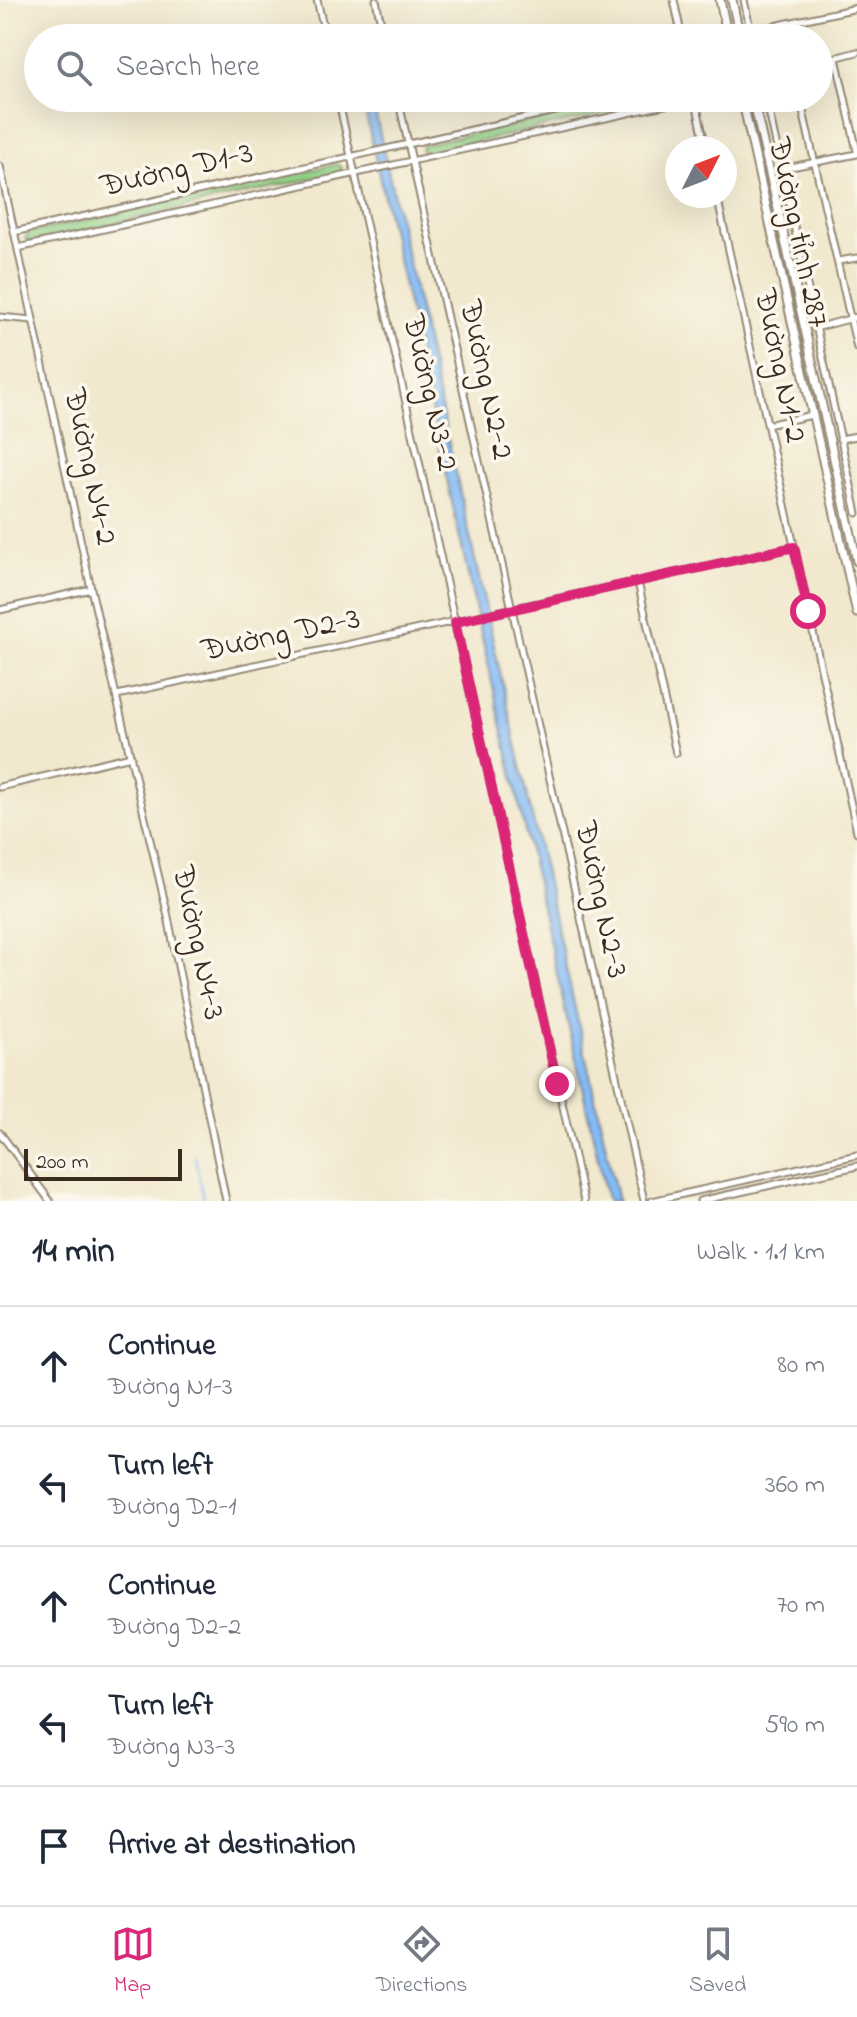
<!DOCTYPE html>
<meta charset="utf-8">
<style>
:root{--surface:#fff;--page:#f6f6f7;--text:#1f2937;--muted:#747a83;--line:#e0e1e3;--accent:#db2777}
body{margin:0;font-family:"Indie Flower",sans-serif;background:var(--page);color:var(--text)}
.compass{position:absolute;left:665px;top:136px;width:72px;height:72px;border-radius:50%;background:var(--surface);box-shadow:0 8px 32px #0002;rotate:48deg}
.scale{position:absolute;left:24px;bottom:20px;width:158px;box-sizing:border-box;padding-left:8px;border:4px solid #3b2a1e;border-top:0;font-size:22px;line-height:28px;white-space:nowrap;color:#3b2a1e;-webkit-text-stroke:6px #fbf7ec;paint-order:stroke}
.stop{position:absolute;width:24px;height:24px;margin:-18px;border:6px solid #db2777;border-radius:50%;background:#fff}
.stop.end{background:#db2777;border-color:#fff;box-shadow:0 2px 8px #0008}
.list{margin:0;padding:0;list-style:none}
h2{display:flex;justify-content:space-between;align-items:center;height:104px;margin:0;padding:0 32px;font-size:34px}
h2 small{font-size:26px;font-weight:400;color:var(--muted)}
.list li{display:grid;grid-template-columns:52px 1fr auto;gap:24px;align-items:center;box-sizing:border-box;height:120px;padding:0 32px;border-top:2px solid var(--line)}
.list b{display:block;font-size:30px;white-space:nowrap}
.list p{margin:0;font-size:26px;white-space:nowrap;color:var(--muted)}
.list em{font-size:26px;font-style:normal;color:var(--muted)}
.icon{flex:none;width:44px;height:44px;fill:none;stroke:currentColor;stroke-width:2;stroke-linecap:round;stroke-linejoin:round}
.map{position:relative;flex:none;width:857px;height:1201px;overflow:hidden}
.search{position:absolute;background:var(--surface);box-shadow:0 8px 32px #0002;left:24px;right:24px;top:24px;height:88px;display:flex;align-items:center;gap:20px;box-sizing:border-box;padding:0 28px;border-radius:44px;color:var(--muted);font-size:30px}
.sheet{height:704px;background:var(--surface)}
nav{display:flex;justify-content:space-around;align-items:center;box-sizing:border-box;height:112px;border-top:2px solid var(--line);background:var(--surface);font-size:22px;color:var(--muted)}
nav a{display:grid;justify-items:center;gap:4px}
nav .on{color:var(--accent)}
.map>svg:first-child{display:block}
</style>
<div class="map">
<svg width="857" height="1201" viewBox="0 0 857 1201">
<rect width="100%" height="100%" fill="#fbf7ec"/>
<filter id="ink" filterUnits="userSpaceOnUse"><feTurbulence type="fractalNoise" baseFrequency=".0125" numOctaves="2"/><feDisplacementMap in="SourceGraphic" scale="16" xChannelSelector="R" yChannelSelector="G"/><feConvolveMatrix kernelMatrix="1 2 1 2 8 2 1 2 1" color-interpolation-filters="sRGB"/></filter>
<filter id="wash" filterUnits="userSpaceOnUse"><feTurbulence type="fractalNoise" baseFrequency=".006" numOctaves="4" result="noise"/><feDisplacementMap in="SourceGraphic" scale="32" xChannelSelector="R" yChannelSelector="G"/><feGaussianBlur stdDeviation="1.8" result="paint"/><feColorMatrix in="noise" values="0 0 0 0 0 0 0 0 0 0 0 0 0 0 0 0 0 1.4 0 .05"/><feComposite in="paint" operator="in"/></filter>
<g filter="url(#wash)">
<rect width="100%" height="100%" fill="#f1e8cd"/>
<path fill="#91cf85" stroke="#667c52" stroke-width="2" d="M635,98H676L427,153L421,150L422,146L425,144Z
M337,164L342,168L338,173L31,242L25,239L28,233Z"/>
<path fill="#85bbf4" stroke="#607289" stroke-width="2" d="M362,98H372L618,1201H608L607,1199Z"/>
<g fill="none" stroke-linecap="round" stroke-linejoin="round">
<path stroke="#85bbf4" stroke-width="2" d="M195,1156L204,1201"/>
</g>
</g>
<g filter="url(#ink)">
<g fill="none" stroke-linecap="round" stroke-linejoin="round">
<g stroke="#968976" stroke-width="9">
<path id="minor" d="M317,0L326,38
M376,0L384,38
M674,0L682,38
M744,0L752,38
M751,31L857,8
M836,58L857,151
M819,62L857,52
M338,98L584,1201
M398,98L644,1201
M695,98L706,148
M766,98L857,513
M800,98L857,348
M0,166L91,589L167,912L226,1201
M781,169L857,154
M717,196L857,832
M14,232L614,98
M18,248L696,98
M838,261L857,258
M0,317L33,320
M815,328L857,317
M767,425L812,415
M840,439L857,436
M638,582L676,753
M0,610L91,589
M117,695L794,547
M0,787L131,756
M0,1133L50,1201
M652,1201L857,1155
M700,1201L857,1166"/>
</g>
<g stroke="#968976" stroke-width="11">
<path id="major" d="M720,0L728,38
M732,0L740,38
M742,98L857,613
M753,98L857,561"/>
</g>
<use href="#minor" stroke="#fff" stroke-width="5"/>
<use href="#major" stroke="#fff" stroke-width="7"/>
</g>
</g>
<g fill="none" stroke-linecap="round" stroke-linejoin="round" filter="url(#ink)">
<path stroke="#db2777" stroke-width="10" d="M557,1084L455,622L794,547L808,611"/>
</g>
<g text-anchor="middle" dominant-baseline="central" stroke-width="7" stroke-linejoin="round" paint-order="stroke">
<g font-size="32" fill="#3b2a1e" stroke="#fbf7ec">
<text transform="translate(177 171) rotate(-13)">Đường D1-3</text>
<text transform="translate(797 233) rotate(78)">Đường tỉnh 287</text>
<text transform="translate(779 366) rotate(78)">Đường N1-2</text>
<text transform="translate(485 380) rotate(78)">Đường N2-2</text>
<text transform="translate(429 393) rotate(77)">Đường N3-2</text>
<text transform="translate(89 467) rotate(78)">Đường N4-2</text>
<text transform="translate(281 636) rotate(-12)">Đường D2-3</text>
<text transform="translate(600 900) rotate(78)">Đường N2-3</text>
<text transform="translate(197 943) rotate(78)">Đường N4-3</text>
</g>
</g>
</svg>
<svg class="compass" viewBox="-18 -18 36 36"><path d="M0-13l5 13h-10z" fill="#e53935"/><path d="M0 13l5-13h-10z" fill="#747a83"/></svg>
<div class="scale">200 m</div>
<div class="stop" style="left:808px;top:611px"></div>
<div class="stop end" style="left:557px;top:1084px"></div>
<div class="search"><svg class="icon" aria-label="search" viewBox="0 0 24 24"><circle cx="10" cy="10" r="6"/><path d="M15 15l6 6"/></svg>Search here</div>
</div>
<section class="sheet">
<h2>14 min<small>Walk · 1.1 km</small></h2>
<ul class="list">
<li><svg class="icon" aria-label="ahead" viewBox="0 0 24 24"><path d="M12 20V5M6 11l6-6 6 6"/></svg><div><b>Continue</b><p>Đường N1-3</p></div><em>80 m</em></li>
<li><svg class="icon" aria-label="left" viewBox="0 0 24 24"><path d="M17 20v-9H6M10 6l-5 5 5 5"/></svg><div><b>Turn left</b><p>Đường D2-1</p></div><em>360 m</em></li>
<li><svg class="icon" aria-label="ahead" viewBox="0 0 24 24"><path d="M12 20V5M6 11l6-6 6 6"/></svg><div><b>Continue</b><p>Đường D2-2</p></div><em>70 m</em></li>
<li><svg class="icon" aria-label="left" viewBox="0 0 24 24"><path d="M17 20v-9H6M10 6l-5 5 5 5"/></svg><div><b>Turn left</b><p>Đường N3-3</p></div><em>590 m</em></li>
<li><svg class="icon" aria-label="arrive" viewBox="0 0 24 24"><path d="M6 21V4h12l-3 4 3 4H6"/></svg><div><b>Arrive at destination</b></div></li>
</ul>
</section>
<nav>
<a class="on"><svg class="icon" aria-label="map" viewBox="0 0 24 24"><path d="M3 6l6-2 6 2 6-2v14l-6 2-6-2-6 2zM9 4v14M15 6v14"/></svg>Map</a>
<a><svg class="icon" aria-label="directions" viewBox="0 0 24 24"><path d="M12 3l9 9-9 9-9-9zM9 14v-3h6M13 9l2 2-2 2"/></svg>Directions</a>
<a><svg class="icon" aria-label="saved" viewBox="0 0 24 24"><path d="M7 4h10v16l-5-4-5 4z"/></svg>Saved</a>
</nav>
